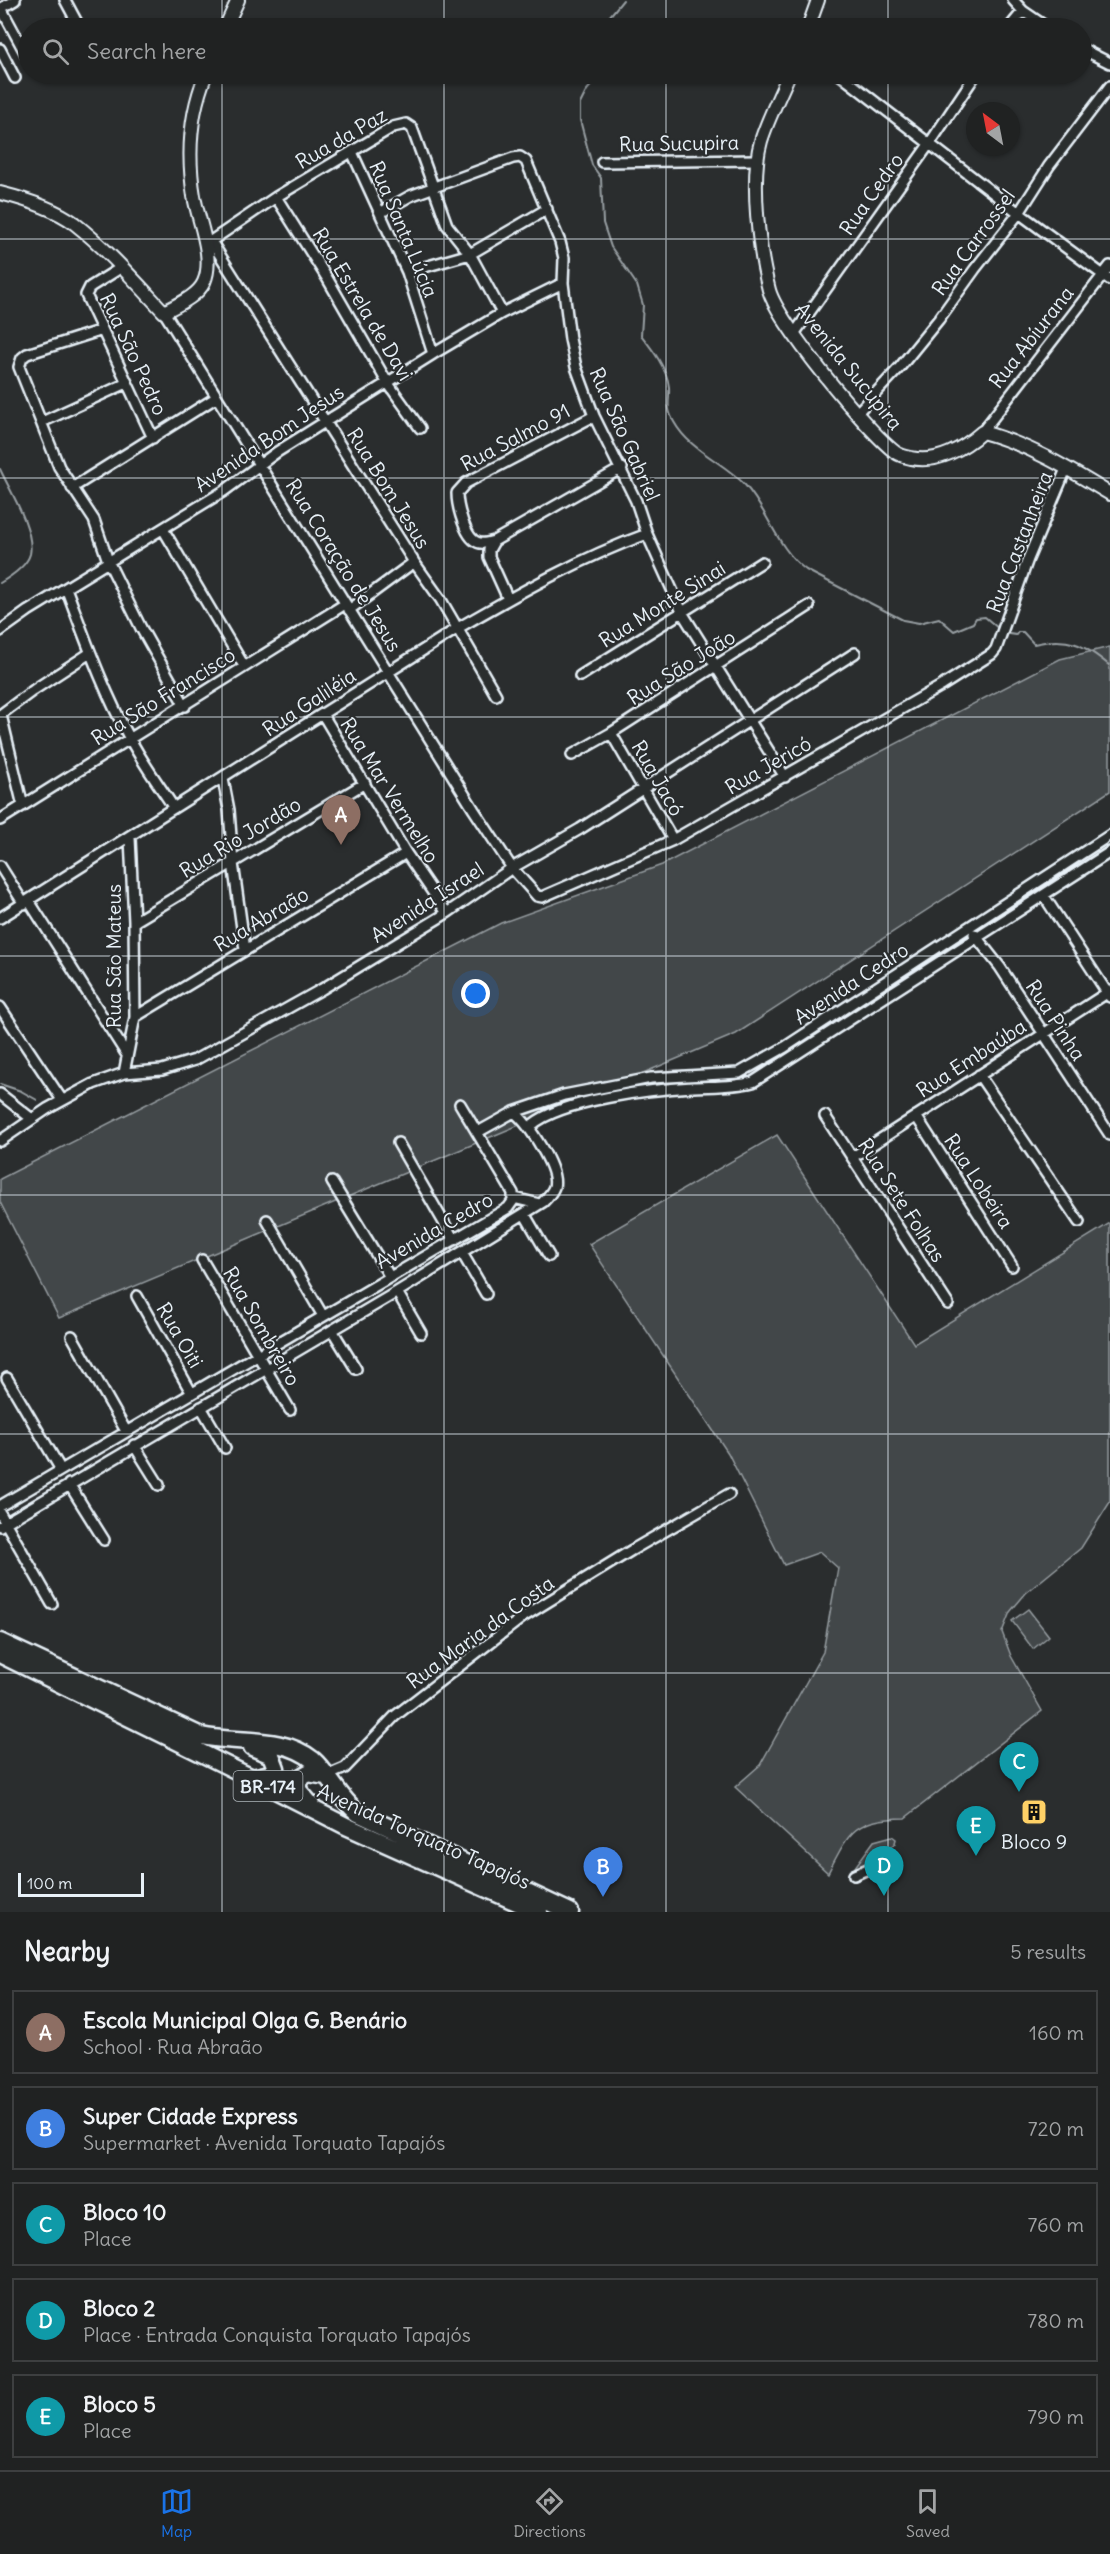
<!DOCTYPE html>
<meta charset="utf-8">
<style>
:root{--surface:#202222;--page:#2d2f2f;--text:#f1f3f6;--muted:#a2a4a5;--line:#3d3f40;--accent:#1a73e8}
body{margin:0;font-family:Delius,sans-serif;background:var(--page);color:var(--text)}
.compass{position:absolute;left:966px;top:102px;width:54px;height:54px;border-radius:50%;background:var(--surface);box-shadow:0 2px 4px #0004;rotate:328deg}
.scale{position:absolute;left:18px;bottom:15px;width:126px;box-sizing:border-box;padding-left:6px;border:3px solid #e8f1f8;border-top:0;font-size:16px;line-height:21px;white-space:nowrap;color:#e8f1f8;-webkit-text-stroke:4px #2a2d2e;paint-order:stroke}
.you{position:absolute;left:476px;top:994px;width:21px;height:21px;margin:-15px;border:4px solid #fff;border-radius:50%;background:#1a73e8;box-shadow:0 0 0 9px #1a73e833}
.badge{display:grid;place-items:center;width:39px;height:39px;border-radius:50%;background:var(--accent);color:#fff;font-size:20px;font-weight:700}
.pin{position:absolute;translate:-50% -50px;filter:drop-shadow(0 2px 3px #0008)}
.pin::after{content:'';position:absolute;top:32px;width:21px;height:18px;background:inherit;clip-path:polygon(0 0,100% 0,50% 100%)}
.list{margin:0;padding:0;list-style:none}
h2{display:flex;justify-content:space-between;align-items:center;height:78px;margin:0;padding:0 24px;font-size:26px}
h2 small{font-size:20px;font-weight:400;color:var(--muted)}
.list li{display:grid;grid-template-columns:39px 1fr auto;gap:18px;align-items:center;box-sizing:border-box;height:84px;margin:0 12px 12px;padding:0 12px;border:2px solid var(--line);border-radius:0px}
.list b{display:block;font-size:22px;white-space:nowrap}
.list p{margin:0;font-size:20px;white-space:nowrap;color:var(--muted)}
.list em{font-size:20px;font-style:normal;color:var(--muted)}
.icon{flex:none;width:33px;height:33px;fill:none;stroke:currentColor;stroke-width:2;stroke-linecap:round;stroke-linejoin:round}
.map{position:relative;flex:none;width:1110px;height:1912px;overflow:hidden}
.search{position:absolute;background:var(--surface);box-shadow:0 2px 4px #0004;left:18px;right:18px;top:18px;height:66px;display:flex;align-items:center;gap:15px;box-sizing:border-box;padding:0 21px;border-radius:33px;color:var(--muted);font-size:22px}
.sheet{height:558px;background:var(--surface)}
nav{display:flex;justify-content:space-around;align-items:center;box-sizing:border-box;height:84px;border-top:2px solid var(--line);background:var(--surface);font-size:16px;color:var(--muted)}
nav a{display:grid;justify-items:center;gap:3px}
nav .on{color:var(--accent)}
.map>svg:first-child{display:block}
</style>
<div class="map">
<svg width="1110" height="1912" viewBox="0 0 1110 1912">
<rect width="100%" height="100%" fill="#2a2d2e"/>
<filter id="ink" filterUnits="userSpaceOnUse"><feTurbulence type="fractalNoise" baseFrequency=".0167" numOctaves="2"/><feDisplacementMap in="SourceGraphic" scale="12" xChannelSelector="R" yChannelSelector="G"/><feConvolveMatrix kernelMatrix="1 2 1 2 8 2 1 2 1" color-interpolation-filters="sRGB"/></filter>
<g filter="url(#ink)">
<path fill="#424648" stroke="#959ca0" stroke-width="1.5" d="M1110,647V791L736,1034L59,1318L0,1202V1179L501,923L662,865L1060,659Z
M777,1135L914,1344L1110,1223V1502L1081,1548L1026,1593L1010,1612L1002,1632L1011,1656L1042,1711L905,1818C855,1819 850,1830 828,1873L735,1787L760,1765L823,1652L838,1568L820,1552L784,1565L728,1453L589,1244Z
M1028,1609L1049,1636L1033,1649L1012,1621Z
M892,1836L896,1839L895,1843L869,1865L857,1870L855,1867L874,1841Z"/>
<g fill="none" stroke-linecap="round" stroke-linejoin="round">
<path stroke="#989fa3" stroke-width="2" d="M600,28L623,0
M601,74L587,90L580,104V120L592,165L601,178L603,223L611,247L637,285L643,305L641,335C652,349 667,368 669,387C670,402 665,406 674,422C690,451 724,462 745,485C769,512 777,549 806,570L903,620L919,623L939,618L954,631L973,623L976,618L985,617L999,629
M0,469C10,491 35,530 30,554C27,566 10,577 0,583
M1003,633L1016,635L1018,632H1023L1034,644C1068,636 1084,644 1110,666
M0,1084L21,1091L37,1100"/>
<g stroke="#e8f1f8" stroke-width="14">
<path id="street" d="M65,0L80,28
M1013,0L1023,11L1048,28
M1,8L28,58
M0,9L15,0
M1009,28L1023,11
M0,49L15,78
M1082,49L1110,63
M839,74L1019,213L1110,280
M352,152L407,272L433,354
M602,162L757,160
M276,197L327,278L387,382L420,428
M380,213L410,196L513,158L520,157L526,161L560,242L564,258L563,283L570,339L576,367L594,416L636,501L647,534L683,614L785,777
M211,241L414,562L441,600L496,695
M208,243L276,197L393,127L406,124L412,128L447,225L470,254L502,313
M122,267L90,287L86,295L153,438
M407,272L470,254L547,209
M164,312L474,810L512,868L537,896L542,897L673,840L943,685L992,654L996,649L1028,559L1066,469
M102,330L27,354L22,358L19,367L59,467L94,520L108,561L141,628L185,706
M794,334L930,143L976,74
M857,413L900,367L939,319L975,269L1019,213L1049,166L1110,86
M42,422L127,383
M982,432L1110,266
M72,488L217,397
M163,529L244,666
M494,541C490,542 484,544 480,543C465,541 457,505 457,493L466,483L594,416
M66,588C85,638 103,690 129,737C142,762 159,785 174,808
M508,599L489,557V550L494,541L622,468
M349,610L414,562
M0,631L28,611L224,491L277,452L433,354L502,313L563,283
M580,676L762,562
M0,715L35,689L90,653
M1,715L23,806
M323,715L406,853L447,913
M611,733L673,840
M572,755L611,733L809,606
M223,779L229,810L233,863L245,950
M0,820L345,604
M0,866L24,904
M1044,896L1110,997
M29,901L127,1055
M0,918L458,628C519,593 580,558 647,534
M134,922L365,783
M974,934L1000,967L1110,1135
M0,1007L62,1100
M135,1017L406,853
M124,1073L135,1017L134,922L130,838
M979,1075L1079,1222
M0,1094L32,1119
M825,1116L948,1304
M916,1116L1012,1266
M531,1129L532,1125C561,1100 653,1089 693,1087C713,1086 733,1087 753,1082L1110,852
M478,1132L514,1112L564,1095L651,1078L739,1073L785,1047L1110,835
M0,1141L47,1109L93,1084L124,1073L162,1070L195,1060L322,989L447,913L512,868L580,829L855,653
M398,1143L454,1240
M853,1157L1110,991
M332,1182L390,1277
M514,1198L539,1204
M525,1215L549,1256
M267,1220L323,1316
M462,1253L486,1294
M202,1260L290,1410
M397,1292L421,1333
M137,1296L191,1392
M332,1330L356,1369
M72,1336L126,1431
M7,1378L61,1470
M201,1407L225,1448
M134,1445L159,1485
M69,1484L104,1540
M0,1506L508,1208L513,1201V1193L460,1104
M0,1513L52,1604
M0,1526L397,1292L543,1202C547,1198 552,1193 554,1187C559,1169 528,1123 514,1112
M326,1776L345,1768L395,1716L523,1617L632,1550L729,1494
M854,1875L870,1868"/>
</g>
<g stroke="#e8f1f8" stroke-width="16">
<path id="secondary" d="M225,28L238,0
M808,28L818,0
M789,74C780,96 768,118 761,141C750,179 759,252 769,290C778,323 866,430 895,452C899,455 906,457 911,458C937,464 964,448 982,432C1028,444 1069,469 1110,494
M0,193C24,199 54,208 74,223C107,249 135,281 164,312C177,305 198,296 204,282C215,257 198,221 194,196C187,154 190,113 206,74"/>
</g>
<g stroke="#e8f1f8" stroke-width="21">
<path id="highway" d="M0,1642L201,1736C238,1744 283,1735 313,1760C329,1774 339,1798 358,1813L570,1912
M0,1654L252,1778L346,1826L539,1912
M252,1747L271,1755L276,1768L270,1774L252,1778
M311,1805L298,1790V1779L308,1773L326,1776"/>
</g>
<use href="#street" stroke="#2a2d2e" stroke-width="9"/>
<use href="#secondary" stroke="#2a2d2e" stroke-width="12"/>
<use href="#highway" stroke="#2a2d2e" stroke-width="16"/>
</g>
</g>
<path fill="none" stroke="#e8f1f8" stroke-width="1.5" stroke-opacity="0.55" d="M222,0V28M444,0V28M666,0V28M888,0V28M222,74V1912M444,74V1912M666,74V1912M888,74V1912M0,239H1110M0,478H1110M0,717H1110M0,956H1110M0,1195H1110M0,1434H1110M0,1673H1110"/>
<defs>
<g id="building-square" transform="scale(1.35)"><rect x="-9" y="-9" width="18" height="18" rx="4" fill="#ffd166" stroke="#2a2d2e"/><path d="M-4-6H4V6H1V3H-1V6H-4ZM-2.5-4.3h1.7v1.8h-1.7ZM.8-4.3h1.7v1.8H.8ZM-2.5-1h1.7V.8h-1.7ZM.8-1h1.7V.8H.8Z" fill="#111"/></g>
</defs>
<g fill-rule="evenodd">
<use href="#building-square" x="1034" y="1812"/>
</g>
<g text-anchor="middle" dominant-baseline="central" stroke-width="4.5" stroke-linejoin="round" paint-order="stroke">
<rect fill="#2a2d2e" stroke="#afb6bb" stroke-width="1.5" x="233.5" y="1771" width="69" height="30" rx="4.5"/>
<g font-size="18" font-weight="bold" fill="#e8f1f8">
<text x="268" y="1786">BR-174</text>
</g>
<g font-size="20" fill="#e8f1f8" stroke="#2a2d2e">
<text transform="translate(341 138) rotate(-30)">Rua da Paz</text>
<text transform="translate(679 143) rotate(-1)">Rua Sucupira</text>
<text transform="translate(871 194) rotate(-55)">Rua Cedro</text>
<text transform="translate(404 229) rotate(67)">Rua Santa Lúcia</text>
<text transform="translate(973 242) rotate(-54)">Rua Carrossel</text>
<text transform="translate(363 304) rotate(59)">Rua Estrela de Davi</text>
<text transform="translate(1031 337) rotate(-52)">Rua Abíurana</text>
<text transform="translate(134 354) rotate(65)">Rua São Pedro</text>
<text transform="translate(849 366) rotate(51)">Avenida Sucupira</text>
<text transform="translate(625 434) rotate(66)">Rua São Gabriel</text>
<text transform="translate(515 437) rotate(-28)">Rua Salmo 91</text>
<text transform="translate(269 438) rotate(-34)">Avenida Bom Jesus</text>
<text transform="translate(389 488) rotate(58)">Rua Bom Jesus</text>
<text transform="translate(1019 542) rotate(-69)">Rua Castanheira</text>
<text transform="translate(344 565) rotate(58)">Rua Coração de Jesus</text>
<text transform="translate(662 604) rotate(-32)">Rua Monte Sinai</text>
<text transform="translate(681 667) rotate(-32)">Rua São João</text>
<text transform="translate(163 696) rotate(-32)">Rua São Francisco</text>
<text transform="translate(309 702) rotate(-33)">Rua Galiléia</text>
<text transform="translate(768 765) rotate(-30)">Rua Jericó</text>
<text transform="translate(658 778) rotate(60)">Rua Jacó</text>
<text transform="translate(390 790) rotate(58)">Rua Mar Vermelho</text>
<text transform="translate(240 837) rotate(-31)">Rua Rio Jordão</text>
<text transform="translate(427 902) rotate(-33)">Avenida Israel</text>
<text transform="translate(261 919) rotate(-31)">Rua Abraão</text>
<text transform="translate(113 956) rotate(-90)">Rua São Mateus</text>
<text transform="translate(851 983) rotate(-33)">Avenida Cedro</text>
<text transform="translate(1056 1020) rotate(57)">Rua Pinha</text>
<text transform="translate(971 1058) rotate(-33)">Rua Embaúba</text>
<text transform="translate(979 1181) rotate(57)">Rua Lobeira</text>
<text transform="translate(902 1200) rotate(57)">Rua Sete Folhas</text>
<text transform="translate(434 1230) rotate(-30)">Avenida Cedro</text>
<text transform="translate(262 1326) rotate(60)">Rua Sombreiro</text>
<text transform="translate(180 1335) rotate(60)">Rua Oiti</text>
<text transform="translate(480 1632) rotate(-36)">Rua Maria da Costa</text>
<text transform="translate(424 1836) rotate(24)">Avenida Torquato Tapajós</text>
</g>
<g font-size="20" fill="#e8f1f8" stroke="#2a2d2e">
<text x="1034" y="1841">Bloco 9</text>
</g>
</g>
</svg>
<svg class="compass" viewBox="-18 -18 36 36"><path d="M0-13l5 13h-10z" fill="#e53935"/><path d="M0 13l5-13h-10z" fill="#a2a4a5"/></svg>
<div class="scale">100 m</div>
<div class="you"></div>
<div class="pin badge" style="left:341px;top:845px;background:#8d6e63">A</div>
<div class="pin badge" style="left:603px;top:1897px;background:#3f7fe0">B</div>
<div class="pin badge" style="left:1019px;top:1792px;background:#0f9aa8">C</div>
<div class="pin badge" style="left:884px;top:1896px;background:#0f9aa8">D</div>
<div class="pin badge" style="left:976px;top:1856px;background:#0f9aa8">E</div>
<div class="search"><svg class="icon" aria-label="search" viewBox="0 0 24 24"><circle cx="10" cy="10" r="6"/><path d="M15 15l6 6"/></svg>Search here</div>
</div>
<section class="sheet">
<h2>Nearby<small>5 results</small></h2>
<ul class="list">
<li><span class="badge" style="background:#8d6e63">A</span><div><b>Escola Municipal Olga G. Benário</b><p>School · Rua Abraão</p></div><em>160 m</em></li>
<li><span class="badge" style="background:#3f7fe0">B</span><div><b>Super Cidade Express</b><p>Supermarket · Avenida Torquato Tapajós</p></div><em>720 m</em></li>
<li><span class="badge" style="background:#0f9aa8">C</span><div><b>Bloco 10</b><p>Place</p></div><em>760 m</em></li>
<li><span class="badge" style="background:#0f9aa8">D</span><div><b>Bloco 2</b><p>Place · Entrada Conquista Torquato Tapajós</p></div><em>780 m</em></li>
<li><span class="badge" style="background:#0f9aa8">E</span><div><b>Bloco 5</b><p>Place</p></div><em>790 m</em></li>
</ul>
</section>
<nav>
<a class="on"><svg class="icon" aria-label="map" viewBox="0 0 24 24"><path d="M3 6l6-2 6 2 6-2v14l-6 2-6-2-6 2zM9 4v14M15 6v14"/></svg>Map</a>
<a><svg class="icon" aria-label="directions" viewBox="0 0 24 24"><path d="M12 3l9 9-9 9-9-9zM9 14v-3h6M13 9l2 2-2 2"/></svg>Directions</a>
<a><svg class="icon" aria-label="saved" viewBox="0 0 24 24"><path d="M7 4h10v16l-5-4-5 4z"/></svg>Saved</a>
</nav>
